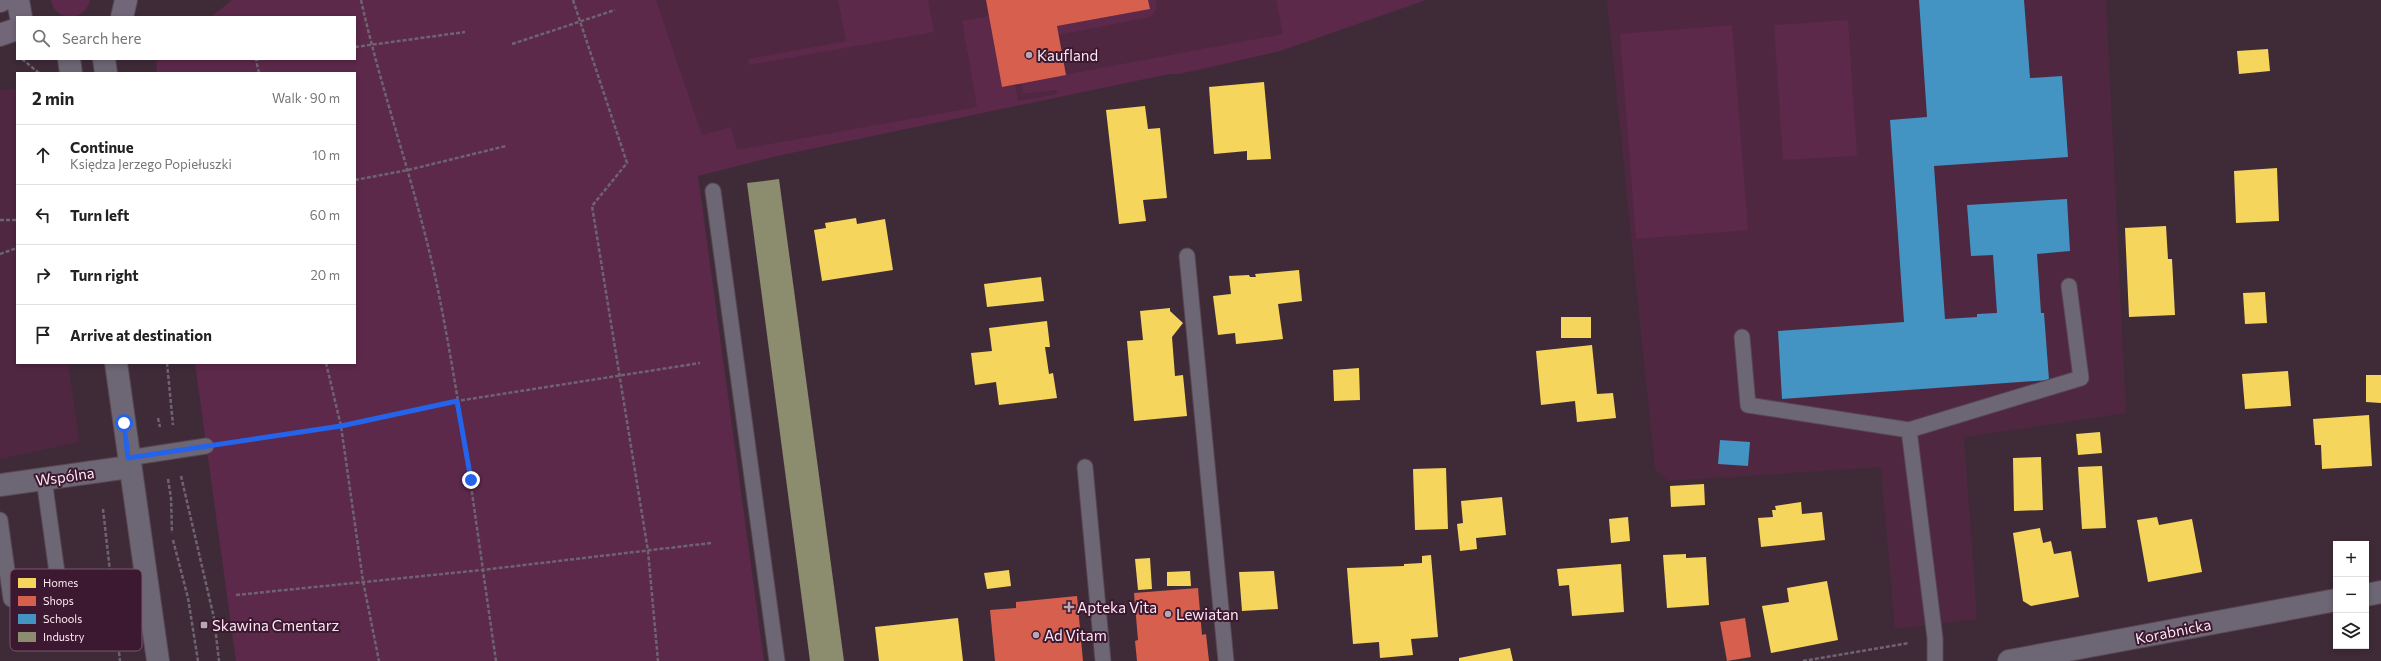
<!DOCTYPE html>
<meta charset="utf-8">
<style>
:root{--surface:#fff;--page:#f2f2f2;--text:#222;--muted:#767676;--line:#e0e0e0}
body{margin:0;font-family:Commissioner,sans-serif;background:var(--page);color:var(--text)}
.controls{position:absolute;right:12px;bottom:12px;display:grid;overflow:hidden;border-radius:0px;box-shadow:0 2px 6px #0003}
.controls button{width:36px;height:36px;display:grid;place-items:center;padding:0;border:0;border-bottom:1px solid var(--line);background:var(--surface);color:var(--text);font:20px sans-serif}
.stop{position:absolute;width:12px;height:12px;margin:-9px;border:3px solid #2563eb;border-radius:50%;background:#fff}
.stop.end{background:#2563eb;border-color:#fff;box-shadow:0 1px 4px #0008}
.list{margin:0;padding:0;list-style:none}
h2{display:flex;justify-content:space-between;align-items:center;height:52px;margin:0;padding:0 16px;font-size:17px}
h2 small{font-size:13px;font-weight:400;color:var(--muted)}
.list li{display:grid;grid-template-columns:26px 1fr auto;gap:12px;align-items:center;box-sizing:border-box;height:60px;padding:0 16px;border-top:1px solid var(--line)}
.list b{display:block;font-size:15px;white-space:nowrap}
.list p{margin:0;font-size:13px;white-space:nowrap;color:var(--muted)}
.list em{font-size:13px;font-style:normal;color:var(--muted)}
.icon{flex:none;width:22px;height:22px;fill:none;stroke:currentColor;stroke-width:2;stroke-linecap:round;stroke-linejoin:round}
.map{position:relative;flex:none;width:2381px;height:661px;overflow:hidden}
.search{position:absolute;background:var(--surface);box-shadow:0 2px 6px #0003;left:16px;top:16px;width:340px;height:44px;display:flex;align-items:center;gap:10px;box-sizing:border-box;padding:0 14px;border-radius:0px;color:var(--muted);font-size:15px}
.panel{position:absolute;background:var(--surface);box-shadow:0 2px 6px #0003;left:16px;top:72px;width:340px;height:292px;border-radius:0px}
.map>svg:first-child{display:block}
</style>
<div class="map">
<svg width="2381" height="661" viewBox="0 0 2381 661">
<rect width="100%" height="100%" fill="#3f2b38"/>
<path fill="#4f2741" d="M639,0H1286L1293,45L1280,51L1196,71L1169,74L777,156L698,176Z
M1607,0H2106L2126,413L1964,437L1977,619L1895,629L1881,467L1668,481L1655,469Z
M17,88V363H68L79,442L0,459V90Z"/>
<path fill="#5c294a" d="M51,0H90C85,22 55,23 51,0Z
M232,0H656L702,135L731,127L737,150L977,107L962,21L989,16L1002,87L1015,85L1018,101L1058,94L1056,90L1023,94L1021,83L1283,34L1276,0H1426L1280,51L1179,74H1169L777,156L698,176L764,661H236L195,363H355V73H157L156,62L160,59H355V17H211Z
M838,0H928L934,32L749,65L748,59L846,41Z
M1148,0H1156C1157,8 1156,12 1150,17L1058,35L1057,26L1149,9Z
M1848,20L1857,156L1783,160L1774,25Z
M1732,25L1748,230L1636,239L1620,34Z"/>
<path fill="#f6d55c" d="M2268,49L2270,71L2239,74L2237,51Z
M1264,82L1271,159L1247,160V151L1214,154L1209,87Z
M1145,106L1148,129L1160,128L1167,198L1143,200L1146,221L1119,224L1106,110Z
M2277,168L2279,221L2236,223L2234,171Z
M856,218L857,224L885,219L893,270L822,281L814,230L826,228L825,223Z
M2166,226L2168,259H2172L2175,315L2129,317L2125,228Z
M1299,270L1302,301L1278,304L1283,339L1236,344L1235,333L1218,335L1213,296L1231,294L1229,276L1249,275L1250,277H1256L1255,274Z
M1041,277L1044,301L987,307L984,284Z
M2265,292L2267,323L2245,324L2243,293Z
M1170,308V311L1183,323L1172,337L1175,376L1183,375L1187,416L1134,421L1127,341L1143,340L1140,311Z
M1561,317H1591V338H1561Z
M1047,321L1050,347H1045L1049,374L1053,373L1057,398L999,405L996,382L975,385L971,353L992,351L989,328Z
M1592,345L1597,394L1613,393L1616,418L1577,422L1575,401L1541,405L1536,351Z
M1359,368L1360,400L1334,401L1333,370Z
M2288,371L2291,406L2245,409L2242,374Z
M2366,375H2381V403L2366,402Z
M2369,415L2372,466L2322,469L2321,445H2315L2313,419Z
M2100,432L2102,453L2078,455L2076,434Z
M2041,457L2043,510L2014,511L2013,458Z
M2102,466L2106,528L2082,529L2078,467Z
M1446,468L1448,529L1415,530L1413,469Z
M1704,484L1705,505L1671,507L1670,486Z
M1502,497L1506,535L1476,538L1477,549L1460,551L1457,524L1463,523L1461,501Z
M1801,502L1802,514L1822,512L1825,540L1761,547L1758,518L1773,517L1772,510H1776L1775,506Z
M1628,517L1630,541L1611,543L1609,519Z
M2157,517L2159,525L2192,519L2202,572L2148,582L2137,520Z
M2040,528L2043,543L2051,541L2054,554L2071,551L2079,597L2031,606L2023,601L2013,533Z
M1686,554V558L1706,557L1709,605L1667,608L1663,555Z
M1431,555L1438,637L1411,639L1413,655L1380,658L1379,642L1353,644L1347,568L1404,566V564L1422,563V556Z
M1150,558L1152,589L1138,590L1135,559Z
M1621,564L1624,612L1572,616L1569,585L1559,586L1557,569Z
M1009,570L1011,586L987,589L984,573Z
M1190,571L1191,586H1167V572Z
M1274,571L1278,609L1242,611L1239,572Z
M1827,581L1838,640L1771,653L1762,606L1789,602L1787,588Z
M958,618L963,661H879L875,627Z
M1510,648L1513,661H1459V658Z"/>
<path fill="#d6604d" d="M986,0H1148L1150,9L1057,26L1066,75L1002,87Z
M1198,588L1202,635L1206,634L1209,661H1137L1135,641L1138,640L1134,593Z
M1077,596L1083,661H995L990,610L1016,608V602Z
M1745,618L1751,657L1727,661L1720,622Z"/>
<path fill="#4393c3" d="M1919,0H2024L2030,78L2062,76L2068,157L1934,166L1945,319L1977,317V314L1997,313L1993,255L1971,256L1967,205L2067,199L2070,251L2037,254L2041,313H2044L2049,380L1782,399L1778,331L1904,322L1890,120L1927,117Z
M1720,440L1750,442L1748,466L1718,464Z"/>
<path fill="#8c8c6e" d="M779,179L835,594L844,661H810L747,183Z"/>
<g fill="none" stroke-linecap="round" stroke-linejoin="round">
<g stroke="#584751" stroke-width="17">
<path id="service" d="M713,191L777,661
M1187,256L1226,661
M1742,337L1748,405L1909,430L1935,638V661
M1909,430L2081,378L2069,286
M128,458L206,446
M1085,467L1103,661
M44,479L63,616
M0,520L11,599"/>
</g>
<g stroke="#584751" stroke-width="24">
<path id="minor" d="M0,485L129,467"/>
</g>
<g stroke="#584751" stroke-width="24">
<path id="tertiary" d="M69,59L71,73
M104,59L106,73
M116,363L158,661
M2366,595L2381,592
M2009,661L2336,600"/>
</g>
<g stroke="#584751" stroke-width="24">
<path id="secondary" d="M18,0L21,17
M0,1L2,0
M122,17L126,0
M0,35L17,29"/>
</g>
<path stroke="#6e6370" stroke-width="2.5" stroke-dasharray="4 2" stroke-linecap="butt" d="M361,0C383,99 419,195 439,295C463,416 478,539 496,661
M573,0L627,163L592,206L648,551L658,661
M512,44L615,10
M355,47L465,32
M22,59L39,73
M259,73L256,60L262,59
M355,180L408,170L506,146
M0,220H17
M0,254L17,248
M167,363L173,425
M326,363L341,426L363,581L379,661
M158,418L160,427
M231,443L341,426L457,401L700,363
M181,476L214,618L219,661
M168,479L171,498L172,533
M103,509L120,661
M173,540L188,598L198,661
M236,595L482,570L711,543
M1803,661L1909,643"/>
<use href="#service" stroke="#6d6675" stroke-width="15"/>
<use href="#minor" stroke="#6d6675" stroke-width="22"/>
<use href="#tertiary" stroke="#6d6675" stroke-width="22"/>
<use href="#secondary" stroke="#716779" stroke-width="22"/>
</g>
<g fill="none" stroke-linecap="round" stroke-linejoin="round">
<path stroke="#2563eb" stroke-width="5" d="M124,423L128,458L341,426L457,401L471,480"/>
</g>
<g fill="#baa6b2" stroke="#3c1930" stroke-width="1.5">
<circle cx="1029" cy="55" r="4"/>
<path d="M1067 601h4v4h4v4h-4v4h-4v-4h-4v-4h4z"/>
<circle cx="1168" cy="614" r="4"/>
<rect x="200" y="621" width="8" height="8" rx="2"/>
<circle cx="1036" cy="635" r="4"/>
</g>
<g text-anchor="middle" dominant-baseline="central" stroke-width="4" stroke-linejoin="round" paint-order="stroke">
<g font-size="15" fill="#fce8f3" stroke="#3c1930" text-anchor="start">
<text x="1037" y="55">Kaufland</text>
<text x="1077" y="607">Apteka Vita</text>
<text x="1176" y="614">Lewiatan</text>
<text x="212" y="625">Skawina Cmentarz</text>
<text x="1044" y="635">Ad Vitam</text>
</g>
<g font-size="15" fill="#fce8f3" stroke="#3c1930">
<text transform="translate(65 476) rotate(-8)">Wspólna</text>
<text transform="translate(2173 631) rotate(-11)">Korabnicka</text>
</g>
</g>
<rect x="10" y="569" width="132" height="82" rx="6" fill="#3c1930" stroke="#76576a" stroke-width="1"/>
<rect x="18" y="578" width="18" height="10" fill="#f6d55c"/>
<rect x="18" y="596" width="18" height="10" fill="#d6604d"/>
<rect x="18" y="614" width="18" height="10" fill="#4393c3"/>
<rect x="18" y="632" width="18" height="10" fill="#8c8c6e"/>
<g font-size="11" fill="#fce8f3">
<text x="43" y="587">Homes</text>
<text x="43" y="605">Shops</text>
<text x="43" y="623">Schools</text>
<text x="43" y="641">Industry</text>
</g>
</svg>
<div class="controls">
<button>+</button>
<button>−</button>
<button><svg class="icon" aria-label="layers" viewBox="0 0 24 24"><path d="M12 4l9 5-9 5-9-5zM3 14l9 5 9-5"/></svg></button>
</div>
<div class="stop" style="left:124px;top:423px"></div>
<div class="stop end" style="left:471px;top:480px"></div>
<div class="search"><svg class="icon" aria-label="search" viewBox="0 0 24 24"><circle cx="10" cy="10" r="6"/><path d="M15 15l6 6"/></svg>Search here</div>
<section class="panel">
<h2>2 min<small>Walk · 90 m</small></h2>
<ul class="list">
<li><svg class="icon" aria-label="ahead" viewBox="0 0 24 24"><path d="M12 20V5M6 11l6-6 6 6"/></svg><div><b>Continue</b><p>Księdza Jerzego Popiełuszki</p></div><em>10 m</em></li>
<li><svg class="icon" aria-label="left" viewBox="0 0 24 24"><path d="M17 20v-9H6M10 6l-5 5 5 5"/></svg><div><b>Turn left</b></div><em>60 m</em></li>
<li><svg class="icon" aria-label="right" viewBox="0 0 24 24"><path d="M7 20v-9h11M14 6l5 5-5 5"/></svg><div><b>Turn right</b></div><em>20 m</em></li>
<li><svg class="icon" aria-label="arrive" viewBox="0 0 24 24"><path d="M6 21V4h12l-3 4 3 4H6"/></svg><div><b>Arrive at destination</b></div></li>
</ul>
</section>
</div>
